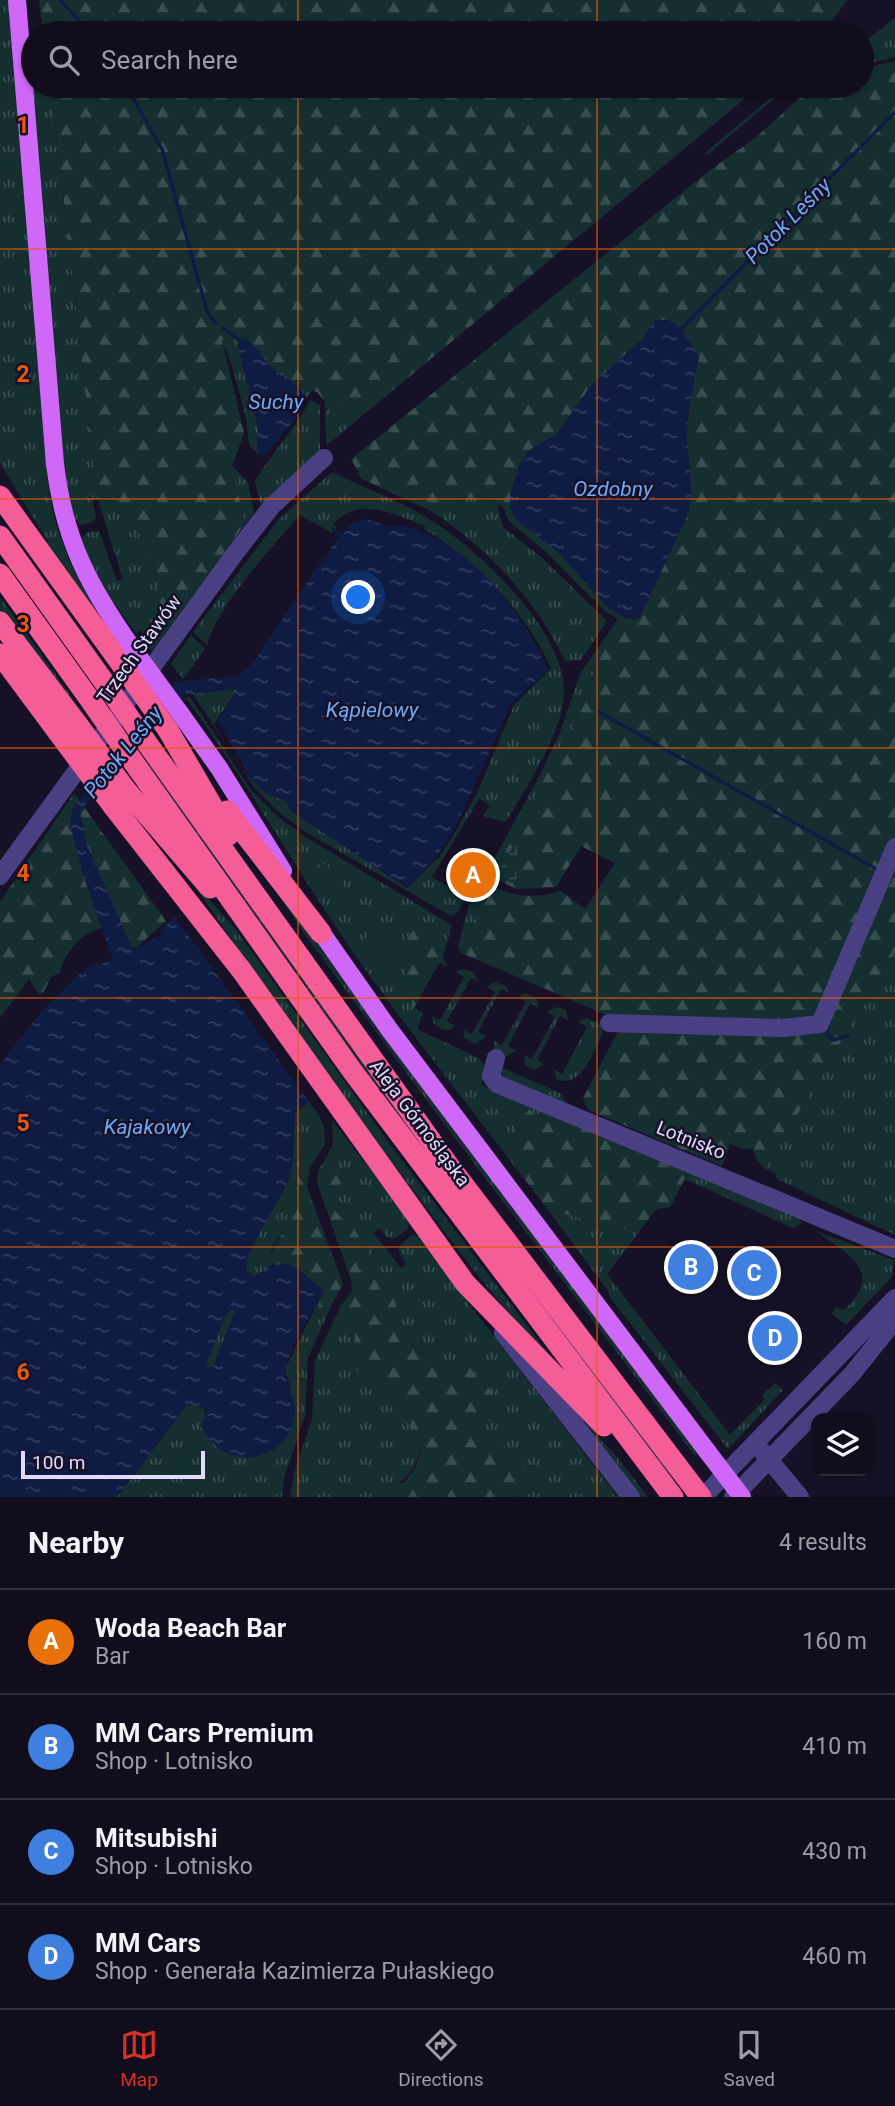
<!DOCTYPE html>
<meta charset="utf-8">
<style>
:root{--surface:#110d1d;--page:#1e1b2a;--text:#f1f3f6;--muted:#9c9ca4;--line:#302d3b;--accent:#d93025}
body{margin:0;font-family:Roboto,sans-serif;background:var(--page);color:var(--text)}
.controls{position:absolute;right:21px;bottom:21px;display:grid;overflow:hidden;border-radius:14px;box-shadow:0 2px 5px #0004}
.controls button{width:63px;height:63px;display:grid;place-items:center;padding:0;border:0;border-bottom:2px solid var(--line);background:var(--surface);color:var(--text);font:35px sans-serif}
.scale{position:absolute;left:21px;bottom:18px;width:184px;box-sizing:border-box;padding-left:7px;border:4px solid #e1dafd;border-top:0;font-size:19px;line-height:24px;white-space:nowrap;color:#e1dafd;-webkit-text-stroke:5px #171127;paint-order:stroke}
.you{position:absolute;left:359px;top:598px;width:24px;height:24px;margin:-18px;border:5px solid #fff;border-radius:50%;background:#1a73e8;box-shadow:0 0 0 10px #1a73e833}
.badge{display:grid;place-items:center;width:46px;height:46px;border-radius:50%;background:var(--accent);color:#fff;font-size:23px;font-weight:700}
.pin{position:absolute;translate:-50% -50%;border:4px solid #fff;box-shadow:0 2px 7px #0006}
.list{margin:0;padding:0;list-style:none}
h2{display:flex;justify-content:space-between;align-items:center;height:91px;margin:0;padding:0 28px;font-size:30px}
h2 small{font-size:23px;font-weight:400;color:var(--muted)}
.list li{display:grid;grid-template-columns:46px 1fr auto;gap:21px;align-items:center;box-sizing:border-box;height:105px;padding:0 28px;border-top:2px solid var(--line)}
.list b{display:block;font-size:26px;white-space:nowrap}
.list p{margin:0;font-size:23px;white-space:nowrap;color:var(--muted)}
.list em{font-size:23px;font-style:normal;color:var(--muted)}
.icon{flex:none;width:38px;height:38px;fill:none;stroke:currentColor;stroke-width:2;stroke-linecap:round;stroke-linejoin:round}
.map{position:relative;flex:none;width:895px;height:1497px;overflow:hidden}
.search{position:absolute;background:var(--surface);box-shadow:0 2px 5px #0004;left:21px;right:21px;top:21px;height:77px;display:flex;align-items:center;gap:18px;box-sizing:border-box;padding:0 24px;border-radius:38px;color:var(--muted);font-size:26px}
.sheet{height:511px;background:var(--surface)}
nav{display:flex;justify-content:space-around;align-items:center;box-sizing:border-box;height:98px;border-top:2px solid var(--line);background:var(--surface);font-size:19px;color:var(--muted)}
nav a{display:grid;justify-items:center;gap:4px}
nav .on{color:var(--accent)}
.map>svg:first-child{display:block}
</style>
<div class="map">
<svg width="895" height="1497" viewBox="0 0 895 1497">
<defs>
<pattern id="grass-tufts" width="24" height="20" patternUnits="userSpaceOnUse" patternTransform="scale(1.75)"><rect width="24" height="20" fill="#152f31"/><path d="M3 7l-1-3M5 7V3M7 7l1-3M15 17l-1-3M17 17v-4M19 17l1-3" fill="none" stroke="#374d50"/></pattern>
<pattern id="forest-firs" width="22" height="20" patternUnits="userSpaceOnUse" patternTransform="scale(1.75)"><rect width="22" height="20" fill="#152f31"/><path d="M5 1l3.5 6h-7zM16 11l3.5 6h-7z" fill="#374d50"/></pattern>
<pattern id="wetland-marsh" width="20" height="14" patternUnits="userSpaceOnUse" patternTransform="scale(1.75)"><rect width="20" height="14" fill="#152f31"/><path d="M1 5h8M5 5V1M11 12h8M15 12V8" fill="none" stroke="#374d50"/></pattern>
<pattern id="water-ripples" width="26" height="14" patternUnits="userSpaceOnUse" patternTransform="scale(1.75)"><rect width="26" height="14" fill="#0e1c44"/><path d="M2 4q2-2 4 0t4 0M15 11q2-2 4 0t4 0" fill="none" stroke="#313c60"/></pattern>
</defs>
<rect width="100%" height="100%" fill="#171127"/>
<path fill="url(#grass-tufts)" d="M0,0H9L49,493C59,547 81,589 111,633L44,545L48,542L0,463Z
M895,18V57L862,65V44Z
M28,40L33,41V86H51L96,487L105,504L126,508C140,531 158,568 160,594C161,605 154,614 156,626L172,624L152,651L143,639L142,630L136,633L113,601L111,602L90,566L80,540L88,532L99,531L117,581L123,580L98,499L92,500L96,516L93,522L80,525L72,516L62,455Z
M785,86H789L707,155L705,153Z
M248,337C271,356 280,380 312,391L306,398C298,384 284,380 273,369C258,354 261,352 240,340L238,346L258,428L259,455L249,445L247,423L234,372L222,340Z
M310,400L320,405V451L261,506L255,481C272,452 295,430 310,400Z
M325,402L363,415L327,445L326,442Z
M232,466L248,482L254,513L245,524Z
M332,472C362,487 395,499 424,516C475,545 568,632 564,696C561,736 526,787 506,822L483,816L490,805L479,799L432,877L466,897L458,912L451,916L304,831L277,811L255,788L193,694L238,689L214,724C234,756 248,789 286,801L292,812L407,888L440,856L456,831L478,791L514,705L551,668C527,615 478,560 424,529L425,526C394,514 360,495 333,524L336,528L332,533L300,515C272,546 217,607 207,645L193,632L279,519Z
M481,496L497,504L503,527L541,557L607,621L581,660L565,661C537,600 487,548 431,511Z
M0,597L84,714L81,717L0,609Z
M609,632L577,717L492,877L486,874L540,775L559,735L580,674Z
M191,635L205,649L183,679L171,664Z
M190,697L251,790L278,817L307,838L452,925L446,947L444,937C428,958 387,993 423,1013L417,1029L480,1059L486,1068L481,1085L581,1125C565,1132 544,1117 529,1110L521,1146L512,1163C453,1085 391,1009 336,927C285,851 242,775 188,701L183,698Z
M152,763L675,1476L670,1481L424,1154L149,766Z
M252,852L367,1013L698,1453L695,1456L421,1093L303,932Z
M186,873L237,931L389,1143L563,1373C498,1306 445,1233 389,1158C320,1065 251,970 186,873Z
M482,882L488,885L461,953L458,947L468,908Z
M895,952V1235L777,1179L775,1173L765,1169Z
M462,969L473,972L479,982L471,978L447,1021L455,1026L450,1030H443L433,1023L432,1016L440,1020L464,977L456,972Z
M494,982L506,986L509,993L501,989L478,1032L486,1036L475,1044L464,1037L463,1030L472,1034L495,992L487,987Z
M525,993L537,999L538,1007L530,1003L508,1046L516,1051L505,1057L494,1050V1041L502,1045L526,1002L518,997Z
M557,1007L566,1010L568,1020L560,1016L537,1060L544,1064L534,1070L525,1065L524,1055L532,1059L555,1017L547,1012Z
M586,1018L599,1023L603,1032C594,1050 583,1088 557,1080L553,1069L562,1074L587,1027L578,1022Z
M500,1067L562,1094L565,1103L504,1080Z
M309,1102C321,1118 329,1128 323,1147L320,1143C288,1158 303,1188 295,1212C289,1231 265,1244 270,1266L254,1278L246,1270C245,1248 280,1204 289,1178C295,1159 293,1133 295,1113Z
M332,1120L409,1220L408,1229L395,1238L387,1237L379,1228L374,1233L401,1268L406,1264L399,1252V1246L412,1235L422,1236L472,1308L618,1497H512L532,1475C524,1463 510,1447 495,1443C485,1440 480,1439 471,1432L473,1427L437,1362L415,1348L402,1332L395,1301L376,1278L369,1253L351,1224L334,1210L333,1195L346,1174L327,1156L333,1144Z
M690,1169L796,1215L802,1223L793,1228L685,1179Z
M548,1210L639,1232L607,1274L730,1435L765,1399L762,1395L775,1383L783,1390L728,1449L609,1296V1292Z
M816,1231L894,1260L892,1277L846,1325L832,1314L836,1307L844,1310C886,1271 847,1254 816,1231Z
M324,1290L322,1309L330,1308L308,1358L305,1416L284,1478L282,1497H117L187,1405L203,1407L218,1448L241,1457L291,1390L285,1369Z
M340,1307C365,1314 353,1336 353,1354C353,1360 355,1366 356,1371L396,1397L411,1429L423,1442C416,1467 410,1480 385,1490V1497H290L295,1469L312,1419L315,1361Z
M232,1309L235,1311L213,1367L209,1368L206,1364L227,1312Z
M570,1405L616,1456L648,1497H641Z"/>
<path fill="url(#forest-firs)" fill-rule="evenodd" d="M39,0H847L823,33H43Z
M895,61V952L765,1169L756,1159L753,1148L742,1149L730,1144L722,1166L588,1110L583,1098L623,1022L461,953L488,885C512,897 535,899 561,891L585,909L615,863L581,846L556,887L516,889L492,877L577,717L609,632L618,619L605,611L547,553L509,521L503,507L481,496L431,511L362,479L351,459L710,170L754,139L813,86H862V69ZM656,320L699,357C693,385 686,415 687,444C689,468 694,490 688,514L640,617L634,620L556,550L516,520L510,496L519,466L531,449L556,435L590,387L640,341Z
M51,86H760L363,415L325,402L317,392L303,388L273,367L248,337L222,340L244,433L232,466L245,524L172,624L156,627C154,615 161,606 160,595C159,569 139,531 126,508L105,504L96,487Z
M74,793L166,921L137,947L126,948L117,925C86,928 68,945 59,974L52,976L43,993L39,995L29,979L0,1018V902Z
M424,925L438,928C445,939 447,945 443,958L448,967L439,963L414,1008C407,999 401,956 404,943C406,934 417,929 424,925Z
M529,1110C543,1117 564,1132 581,1125L690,1169L670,1207L656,1209L639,1232L548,1210L512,1163L521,1146L513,1133L518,1115L524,1116Z
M314,1143H320L323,1147L310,1167L307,1187L343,1284L330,1308L322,1309L318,1307L323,1290L273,1264L270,1266L268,1263C275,1238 285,1234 294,1215C305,1191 287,1171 314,1143Z
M327,1156L346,1174L333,1195L334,1210L351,1224L369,1253L376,1278L395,1301L402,1332L414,1348L437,1362L463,1360L493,1393L498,1418L473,1427L471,1432C481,1440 487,1438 498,1443C512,1449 524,1463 532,1475L512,1497H385V1490L393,1483H404L417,1465L423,1442L411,1429L396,1397L356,1371C355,1366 353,1360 353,1354C353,1336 365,1314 340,1307L352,1291L351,1280L317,1182L319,1169Z"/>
<path fill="url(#wetland-marsh)" d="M518,838L516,880L511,883L496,875Z"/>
<path fill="#152f31" d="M325,863L344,887L331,897L312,873Z
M376,930L396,954L382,965L362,941Z"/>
<path fill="url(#water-ripples)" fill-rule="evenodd" d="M656,320H669L681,329L699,357C693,385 686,415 687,444C689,468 694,490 688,514L640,617L628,620L606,606L556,550L516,520L510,508V496L519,466L531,449L556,435L590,387L640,341Z
M248,339L272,368L301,389L306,398L295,419L262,458L257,448L258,428L238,346L240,340Z
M363,519C372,520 380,524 389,526C396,527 404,525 411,528C474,548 521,612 548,669L510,705L457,824L439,853L408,888L292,812L286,801L265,793L252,780L218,721L238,689L184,695L80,812L87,845L133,950L159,936L161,930L175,917L309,1102L295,1113C293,1133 295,1160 289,1178C280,1204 245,1248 246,1270L254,1277C290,1252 293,1266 324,1290C314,1309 289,1349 286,1368C283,1380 294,1397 295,1410C295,1440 270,1459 242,1457C222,1455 209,1442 201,1426L205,1415L203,1408L187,1405L117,1497H0V1068C14,1041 63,986 88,968C97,962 104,965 113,960L84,878L70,823L72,809L175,682L238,676L251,665L333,545L352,523ZM232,1309L235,1311L213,1367L209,1368L206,1364L227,1312Z"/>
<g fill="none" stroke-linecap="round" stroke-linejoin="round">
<path stroke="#0e1c44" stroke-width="3.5" d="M60,0L91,33
M126,86L162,149L207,311L215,323
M223,328L240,340
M681,329L895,112
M333,529L342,537
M599,712L878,870
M828,1025L827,1035L833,1040L848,1036"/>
<path stroke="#494083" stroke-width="18" d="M0,876L236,552L272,506L324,458
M609,1023L783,1028L820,1024L895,847
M496,1058L491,1076L497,1084L895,1249
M503,1333L631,1497
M762,1451L800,1497
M703,1497L895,1298
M733,1497L852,1374L895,1320"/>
<path stroke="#cf68f6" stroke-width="18" d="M17,0L55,464C64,540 89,587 133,649
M180,713L219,768L283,871
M314,922L389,1029L707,1451"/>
<path stroke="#f55d97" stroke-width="21" d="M0,496L122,665
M0,536L107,686
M0,574L93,704
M0,622L78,725
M0,654L66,743
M168,730L229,835
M152,750L447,1163L701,1497
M139,770L353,1072L673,1497
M125,789L210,888
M113,806L242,971L465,1283L604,1426
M227,811L321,933"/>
<path stroke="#cf68f6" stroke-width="18" d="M133,649L180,713
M707,1451L742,1497"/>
<path stroke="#f55d97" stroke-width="21" d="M122,665L168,730
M107,686L152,750
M93,704L139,770
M78,725L125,789
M66,743L113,806"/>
</g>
<path fill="none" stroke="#e8590c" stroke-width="2" stroke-opacity="0.55" d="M298,0V33M597,0V33M298,86V1497M597,86V1497M0,249H895M0,499H895M0,748H895M0,998H895M0,1247H895"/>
<g text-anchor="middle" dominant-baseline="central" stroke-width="5" stroke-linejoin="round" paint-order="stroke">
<g font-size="19" fill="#e1dafd" stroke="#171127">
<text transform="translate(139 649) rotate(-54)">Trzech Stawów</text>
<text transform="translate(420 1123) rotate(53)">Aleja Górnośląska</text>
<text transform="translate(691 1140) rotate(22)">Lotnisko</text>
</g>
<g font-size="21" font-style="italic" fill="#6faaf6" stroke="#171127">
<text transform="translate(788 221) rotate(-45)">Potok Leśny</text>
<text x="276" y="402">Suchy</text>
<text x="613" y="489">Ozdobny</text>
<text x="372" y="710">Kąpielowy</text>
<text transform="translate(123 752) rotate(-51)">Potok Leśny</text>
<text x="147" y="1127">Kajakowy</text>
</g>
</g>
<g font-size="23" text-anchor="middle" font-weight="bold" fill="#e8590c" stroke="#171127" stroke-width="5" stroke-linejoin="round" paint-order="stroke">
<text x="23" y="133">1</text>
<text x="23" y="382">2</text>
<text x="23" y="632">3</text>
<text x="23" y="881">4</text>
<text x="23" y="1131">5</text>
<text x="23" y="1380">6</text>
</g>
</svg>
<div class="controls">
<button><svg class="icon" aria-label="layers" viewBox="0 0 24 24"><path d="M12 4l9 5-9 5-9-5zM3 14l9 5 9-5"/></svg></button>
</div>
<div class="scale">100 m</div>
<div class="you"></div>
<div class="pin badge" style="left:473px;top:875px;background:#e8710a">A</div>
<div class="pin badge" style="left:691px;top:1267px;background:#3f7fe0">B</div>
<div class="pin badge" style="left:754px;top:1273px;background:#3f7fe0">C</div>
<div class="pin badge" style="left:775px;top:1338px;background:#3f7fe0">D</div>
<div class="search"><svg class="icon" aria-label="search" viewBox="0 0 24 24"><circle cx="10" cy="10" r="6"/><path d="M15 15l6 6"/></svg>Search here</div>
</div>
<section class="sheet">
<h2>Nearby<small>4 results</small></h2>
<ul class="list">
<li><span class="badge" style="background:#e8710a">A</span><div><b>Woda Beach Bar</b><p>Bar</p></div><em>160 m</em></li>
<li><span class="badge" style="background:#3f7fe0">B</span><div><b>MM Cars Premium</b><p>Shop · Lotnisko</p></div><em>410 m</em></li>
<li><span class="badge" style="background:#3f7fe0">C</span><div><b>Mitsubishi</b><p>Shop · Lotnisko</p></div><em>430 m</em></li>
<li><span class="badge" style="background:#3f7fe0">D</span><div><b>MM Cars</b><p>Shop · Generała Kazimierza Pułaskiego</p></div><em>460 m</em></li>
</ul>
</section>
<nav>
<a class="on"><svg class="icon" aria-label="map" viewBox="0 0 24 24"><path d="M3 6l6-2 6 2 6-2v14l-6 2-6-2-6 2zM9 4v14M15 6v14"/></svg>Map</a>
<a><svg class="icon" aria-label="directions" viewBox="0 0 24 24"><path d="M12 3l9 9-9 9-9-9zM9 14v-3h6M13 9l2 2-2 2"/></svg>Directions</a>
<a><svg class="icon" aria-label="saved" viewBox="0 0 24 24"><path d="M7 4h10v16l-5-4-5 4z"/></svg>Saved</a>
</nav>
